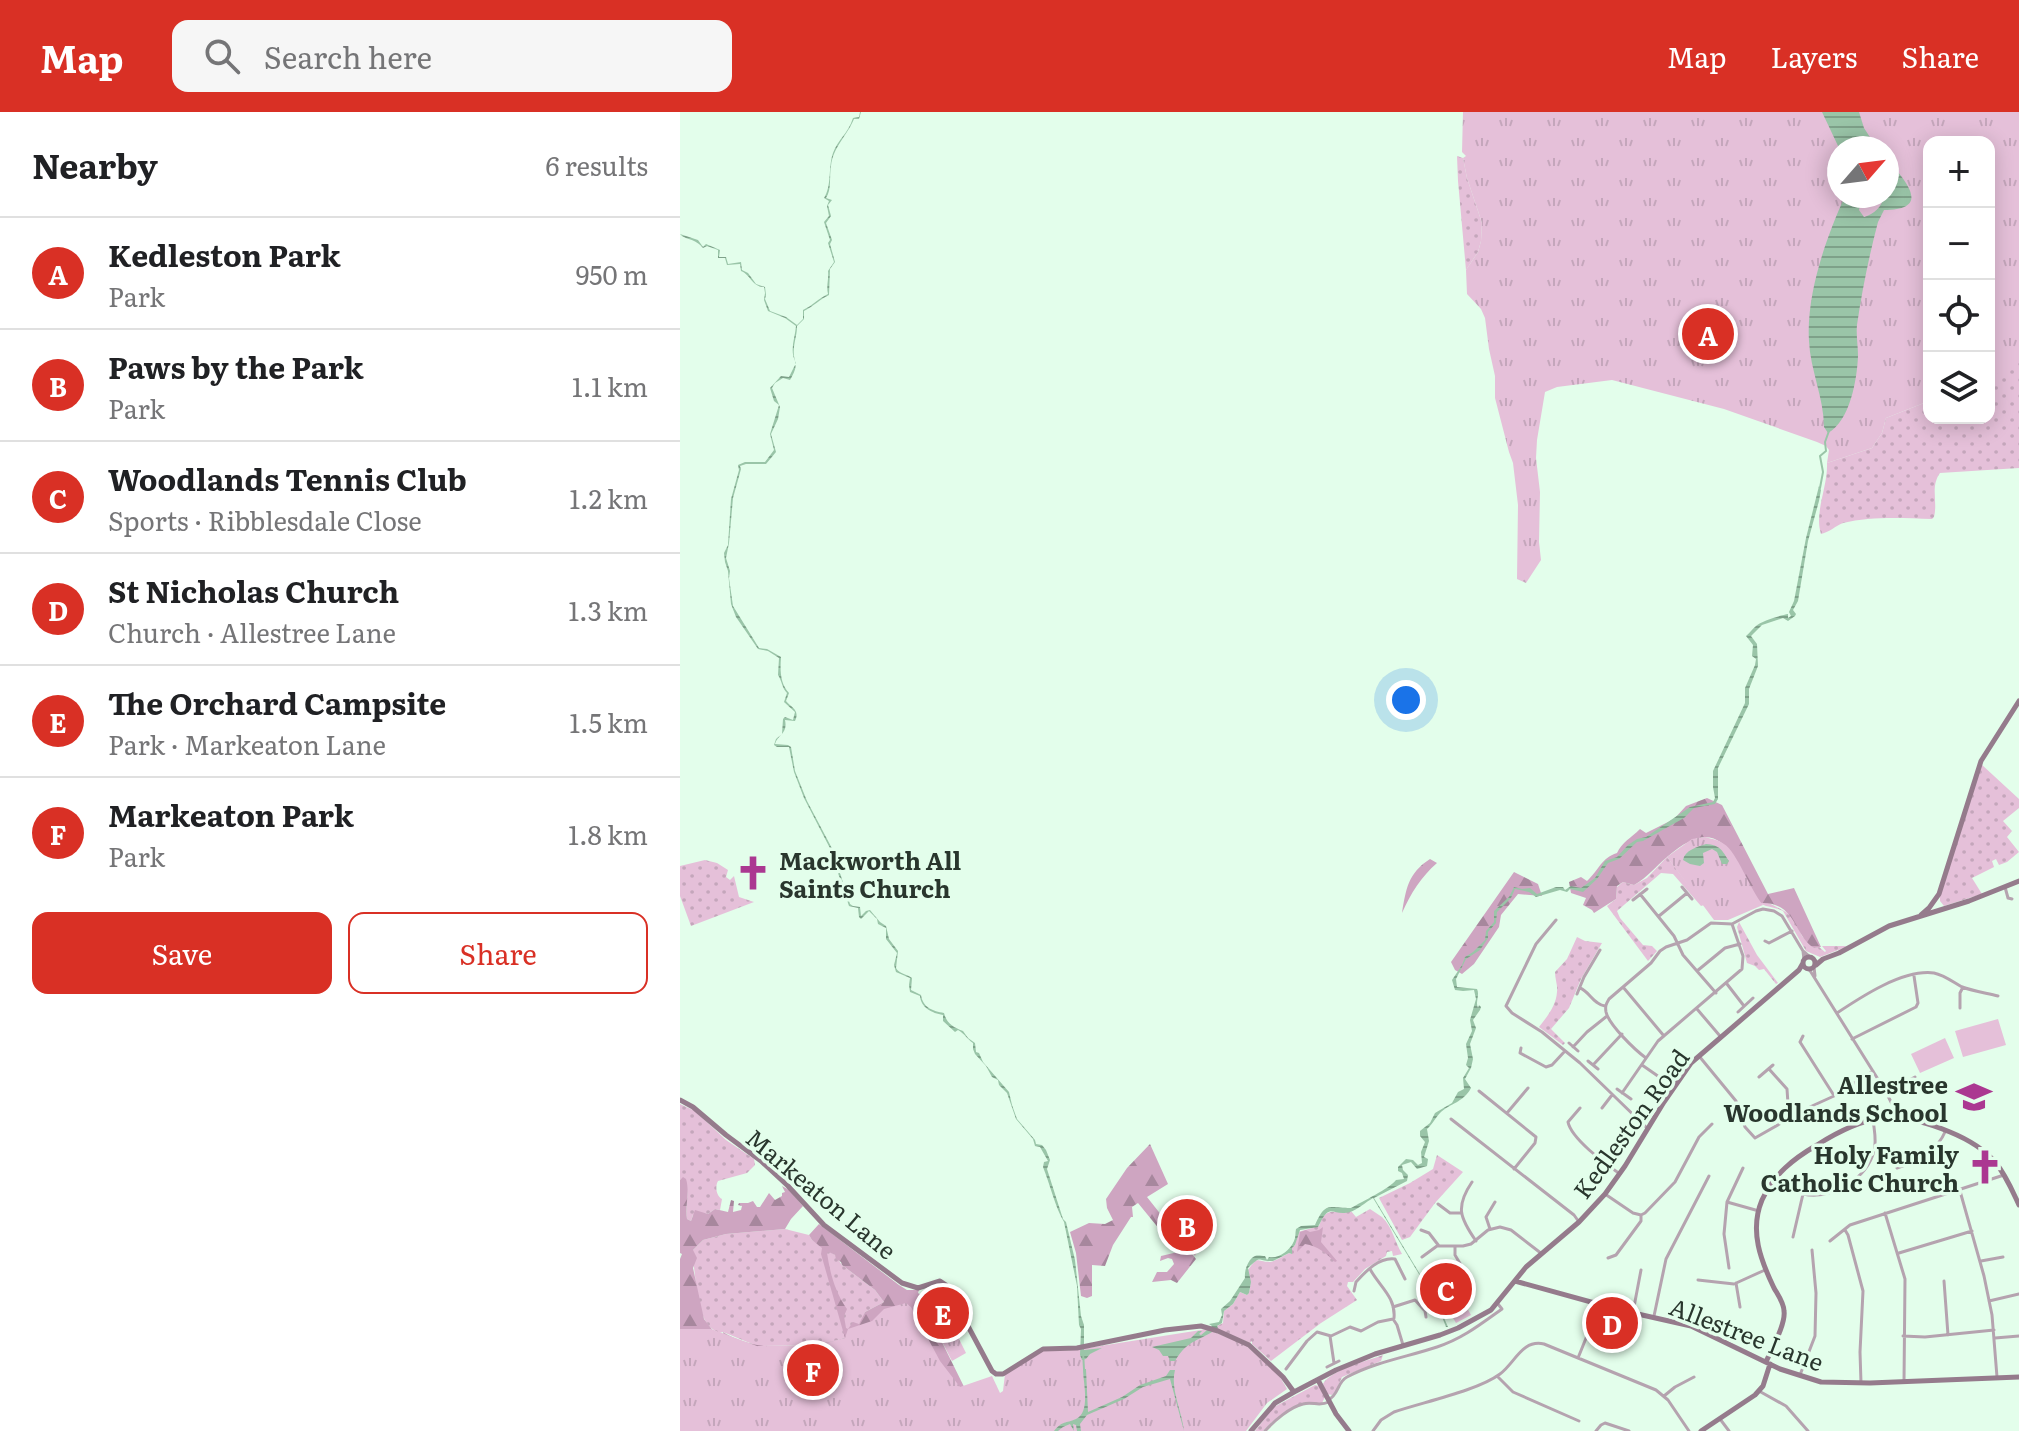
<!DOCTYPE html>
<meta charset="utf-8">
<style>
:root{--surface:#fff;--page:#f6f6f6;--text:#202124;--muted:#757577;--line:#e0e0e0;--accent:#d93025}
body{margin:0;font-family:Literata,serif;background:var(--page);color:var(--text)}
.controls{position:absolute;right:24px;top:24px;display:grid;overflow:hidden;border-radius:16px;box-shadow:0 4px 20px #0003}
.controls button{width:72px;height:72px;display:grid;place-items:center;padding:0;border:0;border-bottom:2px solid var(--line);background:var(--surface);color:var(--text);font:40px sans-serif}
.compass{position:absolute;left:1147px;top:24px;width:72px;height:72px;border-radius:50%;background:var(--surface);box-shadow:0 4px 20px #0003;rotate:62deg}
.you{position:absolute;left:726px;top:588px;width:28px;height:28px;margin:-20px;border:6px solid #fff;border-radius:50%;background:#1a73e8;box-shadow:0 0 0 12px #1a73e833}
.badge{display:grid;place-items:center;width:52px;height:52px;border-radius:50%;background:var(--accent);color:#fff;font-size:26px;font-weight:700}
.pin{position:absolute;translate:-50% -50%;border:4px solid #fff;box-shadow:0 2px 8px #0006}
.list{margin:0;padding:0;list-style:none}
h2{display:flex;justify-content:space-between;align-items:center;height:104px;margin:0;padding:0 32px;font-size:34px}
h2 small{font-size:26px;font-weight:400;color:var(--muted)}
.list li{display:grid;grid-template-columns:52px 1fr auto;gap:24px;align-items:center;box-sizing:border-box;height:112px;padding:0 32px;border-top:2px solid var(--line)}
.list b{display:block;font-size:30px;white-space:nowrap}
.list p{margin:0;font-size:26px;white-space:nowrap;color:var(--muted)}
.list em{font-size:26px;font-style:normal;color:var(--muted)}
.actions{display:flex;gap:16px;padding:24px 32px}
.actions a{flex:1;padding:18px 0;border:2px solid var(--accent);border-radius:16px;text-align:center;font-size:28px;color:var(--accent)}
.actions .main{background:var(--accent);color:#fff}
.icon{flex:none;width:44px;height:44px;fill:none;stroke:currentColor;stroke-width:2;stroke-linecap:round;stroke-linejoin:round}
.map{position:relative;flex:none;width:1339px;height:1319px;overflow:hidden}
header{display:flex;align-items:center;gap:48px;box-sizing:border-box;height:112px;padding:0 40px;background:var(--accent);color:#fff}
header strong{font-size:38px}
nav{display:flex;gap:44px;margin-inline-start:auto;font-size:28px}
.search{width:560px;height:72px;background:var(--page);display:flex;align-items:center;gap:20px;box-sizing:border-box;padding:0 28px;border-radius:16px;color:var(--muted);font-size:30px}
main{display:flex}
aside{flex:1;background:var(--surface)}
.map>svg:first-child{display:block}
</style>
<header>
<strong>Map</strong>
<div class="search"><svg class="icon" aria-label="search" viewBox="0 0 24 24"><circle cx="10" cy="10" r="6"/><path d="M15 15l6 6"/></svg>Search here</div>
<nav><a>Map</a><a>Layers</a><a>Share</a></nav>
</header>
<main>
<aside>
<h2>Nearby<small>6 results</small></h2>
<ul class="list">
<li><span class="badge">A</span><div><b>Kedleston Park</b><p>Park</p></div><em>950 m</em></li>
<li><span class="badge">B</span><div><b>Paws by the Park</b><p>Park</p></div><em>1.1 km</em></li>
<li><span class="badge">C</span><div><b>Woodlands Tennis Club</b><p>Sports · Ribblesdale Close</p></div><em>1.2 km</em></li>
<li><span class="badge">D</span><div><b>St Nicholas Church</b><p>Church · Allestree Lane</p></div><em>1.3 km</em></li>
<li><span class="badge">E</span><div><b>The Orchard Campsite</b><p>Park · Markeaton Lane</p></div><em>1.5 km</em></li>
<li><span class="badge">F</span><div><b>Markeaton Park</b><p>Park</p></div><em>1.8 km</em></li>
</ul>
<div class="actions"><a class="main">Save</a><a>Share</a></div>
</aside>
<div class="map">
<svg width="1339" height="1319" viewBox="0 0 1339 1319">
<defs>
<pattern id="grass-dots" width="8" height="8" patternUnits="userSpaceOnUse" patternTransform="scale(2)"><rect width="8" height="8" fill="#e5c0d9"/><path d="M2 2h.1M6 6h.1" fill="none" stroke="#c4a6bb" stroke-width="1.8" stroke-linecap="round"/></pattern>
<pattern id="forest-firs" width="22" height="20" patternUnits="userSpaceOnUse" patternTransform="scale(2)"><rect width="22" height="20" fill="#cea5c1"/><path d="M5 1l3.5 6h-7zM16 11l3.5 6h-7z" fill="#a7879d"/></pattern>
<pattern id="park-tufts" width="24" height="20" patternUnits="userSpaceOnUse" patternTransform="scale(2)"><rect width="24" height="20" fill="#e5c0d9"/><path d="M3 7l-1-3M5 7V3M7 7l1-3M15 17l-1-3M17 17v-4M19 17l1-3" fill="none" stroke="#c4a6bb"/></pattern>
<pattern id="water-rules" width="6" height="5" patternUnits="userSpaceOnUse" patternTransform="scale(2)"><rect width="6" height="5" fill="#9ac5a8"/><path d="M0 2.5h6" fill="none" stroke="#7ea189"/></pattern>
</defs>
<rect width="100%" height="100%" fill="#e3feeb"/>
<path fill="url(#grass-dots)" d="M1339,0V356L1260,361C1250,375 1258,389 1254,405L1252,407C1223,406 1191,404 1163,411C1155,414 1150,420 1141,422C1134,400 1148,375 1147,351L1192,336L1202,321L1206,306L1249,289V306H1309V30H1249L1207,36Z
M777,44L783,46L787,66L802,111L801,129L798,140L786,158L778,69Z
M1301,652L1339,687V696L1323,709L1332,719L1327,725L1339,740L1327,750L1319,753L1316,747L1312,749L1314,755L1292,766L1302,782L1264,794L1260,789V783Z
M987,745L1024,793L1021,794L993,762L981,761L937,799L940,806L963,833L972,834L977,839L968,849L927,794L936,787L937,775L943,770L954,773L967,766Z
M25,748L37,751L48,758L46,765L50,768L54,764L59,785L74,790L11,814L0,784V754Z
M1087,790L1106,800L1115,808L1122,824L1134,836L1139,835L1145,840L1146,839L1142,834H1165L1166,835L1140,845L1126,839L1103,799C1096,795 1084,795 1080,791Z
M1059,810L1077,843L1098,871L1096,872L1084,857L1079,858L1075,854L1067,851L1057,815Z
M897,825L905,829L922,831L901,867L889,896L871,917L885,931L883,933L859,915C867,905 876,894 877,880C878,874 875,867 875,860L887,847Z
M0,992L15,999L46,1028L74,1047L75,1053L67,1061L38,1069C35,1074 36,1084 42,1087L40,1098L35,1097L28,1102L20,1101L13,1103L11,1109L7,1107C5,1093 11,1077 3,1066L0,1068Z
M757,1043L783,1060L755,1091L730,1125L722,1128L699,1086L730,1071L753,1057Z
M690,1097C694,1100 698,1102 702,1105C712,1114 715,1130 722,1142L713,1144L712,1139L707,1140L706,1144L685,1157L673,1170H668L667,1174L677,1188L641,1211L591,1249L572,1232V1229L570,1231L537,1217V1214L543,1211L544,1199L553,1192L560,1180L567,1183C573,1176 569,1166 568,1158C579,1143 575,1150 590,1150C596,1149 603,1144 609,1141L612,1142V1136L615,1133L618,1120L639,1114C646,1092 655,1103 671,1099L676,1105Z
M105,1117L129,1123L132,1128L155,1143L162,1153L195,1178L204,1190L185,1200L181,1210L165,1226L139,1233L77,1234L43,1220L39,1221C33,1218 28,1214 25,1208C18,1195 13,1153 13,1138L23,1128L46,1122Z
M703,1243L701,1249L662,1265L656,1279L652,1283L647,1282L643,1272C650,1258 687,1249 703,1243Z
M635,1273L639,1274L645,1285L642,1291H622L592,1310L583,1319H575L594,1295Z"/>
<path fill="url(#forest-firs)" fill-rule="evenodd" d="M1027,686L1042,693L1088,782L1114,776L1141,835L1134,836C1114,824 1116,789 1080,791L1075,784C1052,742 1040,699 987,745C975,755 968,765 954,773L943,770L937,774L936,787L914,801L912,798L903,793L906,786L891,781L889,770L901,765L907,769C919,758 921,746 937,741C942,730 951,726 960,717L966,721L994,707L1006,694Z
M750,747L757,751C741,765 731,781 722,801C726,777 728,761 750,747Z
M834,760L858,772L862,784L838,782L821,803L819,815L794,852L782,862L775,858L771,850Z
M470,1032L488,1072L467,1085L516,1147L497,1171L491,1168L472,1170L477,1160H487L494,1152L492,1147L488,1146L480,1149L481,1144L498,1140L458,1091L452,1095L453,1105H451L433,1133L425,1154L412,1153V1184L407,1186L401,1184L396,1141L390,1120L409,1111L425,1112L433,1108L427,1096L426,1087L447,1056Z
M3,1065L6,1067C10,1079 5,1094 7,1107L11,1109L15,1098L28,1102L35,1097L48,1100L51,1088L54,1089L53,1100L61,1098L62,1094L58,1093L59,1091H68L73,1089L77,1095H80L89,1081L95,1088L102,1084V1081L105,1080L102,1074L109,1078L123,1094L111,1107L105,1117L46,1122L23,1128L13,1138L17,1146L13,1156L24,1207L34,1220L0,1319V1147L2,1142L0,1141V1068Z
M139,1112L219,1173L227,1178H239L238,1181L241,1183L254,1214L296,1299L204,1203L165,1230L84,1238L44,1227L43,1220C78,1242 127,1237 165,1226L141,1142L142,1136L132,1128L129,1123ZM149,1140L155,1143L156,1147L161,1150L162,1153L195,1178L204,1190L185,1200L179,1212L173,1210L168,1217L166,1216L164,1204L167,1197C155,1180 150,1161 147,1141Z
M643,1115L641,1130L657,1149L655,1150C646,1141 638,1134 625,1132L617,1140L620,1120L626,1118L630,1120L639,1118Z"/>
<path fill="url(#park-tufts)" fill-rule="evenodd" d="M783,0H1339V251L1309,266V30H1249V289L1206,306L1202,321L1192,336L1147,351L1149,338L1146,334L1137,330L1044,297L932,268L877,275L865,280L857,328L856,346L860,380L859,430L861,448L846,471L837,467L838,393L833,351L829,340L815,286V264L809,237L805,206L801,197L787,182L786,158L798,140L801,129L802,111L787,66L783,46L786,44L782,40ZM1159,36H1207V84H1159Z
M1025,725C1032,727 1039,728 1044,732C1057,740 1070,778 1083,793L1048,808H1034L987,745L1012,727Z
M503,1088L526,1117L515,1144L487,1109Z
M261,1174L266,1179L285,1218L277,1223L286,1241L272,1249L254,1214L241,1183Z
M226,1191L231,1195L260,1249L280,1275L312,1264L320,1281L323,1279L325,1262L362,1239L395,1238L527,1217L566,1233L600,1265L607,1277L587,1291L566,1319H0V1217H31L77,1234L139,1233L165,1226L168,1217L192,1209L204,1197Z"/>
<path fill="#e5c0d9" d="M1318,907L1326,933L1283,945L1275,919Z
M1265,926L1274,946L1240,961L1231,942Z
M763,1153L791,1203L776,1211L747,1162Z"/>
<path fill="url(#water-rules)" d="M180,0H181L179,7H174C167,24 153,35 151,54C149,65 152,77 146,86L152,88L148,93L151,104L146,111L152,128L150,132L155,150L150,157L149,183C140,187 134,194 124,199V207L117,214C117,222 115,227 114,235C112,252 121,249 110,268L103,266L95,271L92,276L100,295L98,307L91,322L96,340L86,352H66L60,354L61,357L53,386L49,431L46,446L50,459L49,466L53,494L79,536L87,537L101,545C100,558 100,572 109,581L106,589C112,596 120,598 115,609L105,608C108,622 98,622 95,632L108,633L111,635L115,659L127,689L156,744L153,748L159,758L170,792L173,794L180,795L181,804L186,799L190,798L200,810L206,814L209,827L218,839L216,856C219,862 227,862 232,866L231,878L241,883C243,896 253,899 264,901C267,912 273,915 283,919L288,926L295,931L296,940L299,941L303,950L329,980L332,993L337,1007L355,1028L356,1032L362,1033L366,1038L370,1048L367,1057L383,1107L386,1110L395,1148L401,1204L404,1213V1238L422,1236L410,1242L406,1247L402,1248L400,1243L401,1217L399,1213L397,1174L384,1110C375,1095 370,1072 363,1055L364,1050L368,1049L360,1035L355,1034L353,1027L336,1007L327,981L319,973L318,968L312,965L306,954L295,942L293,937V931C287,927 285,922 278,918L275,920L263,909V903C252,901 241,896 240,884L230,880L229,873L230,866L216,860L214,853L217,841L206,827V816L198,812L197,807L189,799L181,807L179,805L178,796L169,794L157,758L152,748L154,744L124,686L114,660L109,635H97L94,633L96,627L102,622L103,607L105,605L113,608L115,600L104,590L107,581C102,576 102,569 98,563L99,546L88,539L78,537L56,505L51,492L48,459L45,450L44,441L48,433L51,387L59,358L58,353L65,350H85L94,338L90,322L99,293L94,289L90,276L101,264L109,265L116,251C109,238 115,227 116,214L105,206L88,199L84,188L85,181L84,175C72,175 71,163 61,159L60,152L47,153L45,146H38V138L27,134L23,136C15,126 5,128 0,122L18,128L23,135L26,132L40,138L39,145H46L48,152L61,150L62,158L68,161L76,172L85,175L86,183L85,187L90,199L106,205L117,213L123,207V198C132,194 139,186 148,182C146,174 149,167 148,159L154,150L148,131L150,128L144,110L149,104L147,94L149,89L144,86C152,74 148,55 153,41C158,27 168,22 173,6L179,5Z
M1142,0H1179L1184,16L1197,36H1159Z
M1207,47C1225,68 1253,98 1204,98L1198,110C1189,144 1182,179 1177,213C1176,223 1178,233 1178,244C1177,268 1170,309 1148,321L1144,315C1144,286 1130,257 1129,229C1126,182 1146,126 1165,84H1182L1179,98L1184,105C1194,102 1202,95 1204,84H1207Z
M1139,374L1141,378L1139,389L1128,429L1118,489L1113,498L1116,502L1115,504L1108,509L1103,506L1082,513L1071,524L1077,532L1078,554L1069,577V592L1038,656V687L1035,692L1014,696L1004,706L963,729L957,730L939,747L928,751L917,767L903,780L890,777L887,780L880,778L856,785L849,780L835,777L831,786L817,800L816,811L808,820V826L800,838L786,847L776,867L777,875L797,877C800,883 795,890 798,896L799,893L801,895L800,898L793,908L796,916L790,932L793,947L791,956L785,967L791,976C783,991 770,991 760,1001C755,1006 753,1012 747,1017L749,1029L744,1045L748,1047L747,1054L737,1057L731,1050L722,1053L723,1058L728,1063L727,1069L694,1086L758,1192L768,1215H766L757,1192L693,1086C686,1090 677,1098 670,1100C651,1105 651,1088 638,1115L620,1118L615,1133L612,1136V1142L609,1141L593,1149C576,1150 583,1142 568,1156L571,1170L569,1181L567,1183L560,1180L553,1192L544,1199L542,1211L537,1214L538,1216C519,1230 509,1226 495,1249H490L488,1244H483L479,1238L472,1235L511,1226L518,1219H522L519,1222L521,1223L532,1214L529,1212L539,1210L542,1203L541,1197L550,1189L565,1166C564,1159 568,1147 575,1144C578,1143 582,1144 585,1144L587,1148L589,1145C598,1147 610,1139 614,1129C616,1125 615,1121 616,1117L621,1114L635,1113C646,1089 648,1096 671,1096C683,1089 709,1077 716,1068L724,1067L722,1061L718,1059V1055L726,1047L733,1048L738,1053L742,1051L741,1040L745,1030L740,1024V1019L750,1011L755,1001L772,991L778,980L784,977L783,966L789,956L786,953L788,946L786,932L792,919L790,908L796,887L794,878L783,879L775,878L772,868L782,853L785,845L793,840L805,828L806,819L814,810V799L829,785L834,775L842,777L850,776L857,782L876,775H883L885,778L891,774L901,776L915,766L925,749L937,745L948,733L957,727L966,725L1010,695L1033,690L1035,686L1033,675V659L1065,591V576L1075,553L1076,547L1072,544L1073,533L1066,524C1070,521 1072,517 1076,514C1081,509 1102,503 1108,502V506L1111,504L1109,500L1114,489L1126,426Z
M1026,732C1040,733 1042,738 1049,749L1047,752H1042L1037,740L1032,737L1023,741L1024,751L1020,754L1010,752L1003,748C1005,738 1017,735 1026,732Z
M403,1257H406L408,1300L442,1285L460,1273L486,1264L490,1258H495C490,1277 502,1299 504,1319L490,1267L463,1275L444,1287L407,1303L400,1312L401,1319H397L396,1313L393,1312L394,1319L390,1312L383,1315L378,1319H374C383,1308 385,1312 396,1307C411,1300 403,1270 403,1257Z"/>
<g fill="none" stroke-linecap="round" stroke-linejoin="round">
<path stroke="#9ac5a8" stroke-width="2" d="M1140,376L1143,360L1140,344L1146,339L1145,330L1149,319
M403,1240L404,1257"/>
<path stroke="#b5a3af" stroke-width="3" d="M1002,775L1012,787
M1325,775L1328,786L1332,787
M960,782L994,824L1003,843L1036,881
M953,788L967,777
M979,804L1007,781
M876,808L856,832L826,894L832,901L862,920L900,951L967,1016
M1085,829L1089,831L1112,819
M1123,839L1130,845
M1134,855L1135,864
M1129,857L1206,980L1213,994L1214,1006
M1017,859L1045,836L1060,832
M1047,872L1064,894
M943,875L984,924
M900,876C910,880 913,892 925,894
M897,882L904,865L920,838
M1280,896V881L1283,875
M1017,897L1040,924
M1058,900L1073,886
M1157,901C1181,885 1223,857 1254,861C1264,863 1273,870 1282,875C1293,879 1306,881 1318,884
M1123,924L1120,930L1153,982
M1172,927L1236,895L1238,891L1234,864
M889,931L898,939
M893,935L907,920L927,904
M841,936L840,941L866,955L872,953L885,939
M996,942L1001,948
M1019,944L1056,989L1065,1015L1075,1026L1110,1006L1113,1002L1108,992L1107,977L1089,957
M966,946C955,938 929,913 926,900C925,894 926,892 929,887L971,851L980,839L986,835L1007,828L1031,811L1052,812L1076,799L1083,797L1094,799L1102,804L1123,839L1124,848
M908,949L918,957
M913,953L942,922
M962,953L985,969
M1079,965L1093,953
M937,977L951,987
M982,978L1000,950L1006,943
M799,979L856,1025L855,1031L834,1057
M1207,980L1235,965
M942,981L978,929L1062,857L1063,844L1052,812
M900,996L888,1010C891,1026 925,1052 940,1062
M922,996L932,983
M1121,999L1154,984L1193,959
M827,1001L848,976
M771,1007L894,1103L899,1110
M944,1017L952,1003
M1063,1056L1047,1090L1079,1099
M1217,1056C1239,1049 1256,1041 1266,1018
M1094,1068C1103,1073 1113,1080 1123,1082C1151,1088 1187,1067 1194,1039C1197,1028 1194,1018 1193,1007
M792,1070C775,1095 780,1106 796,1129
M1280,1079L1304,1164L1312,1203L1317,1265
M925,1082L953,1101L961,1103L965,1101L995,1070L1019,1025L1032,1012
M1047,1090L1044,1122L1049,1156
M758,1092L770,1101H781
M1205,1101L1225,1167L1224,1270
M810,1117L806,1105L815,1090
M741,1118L749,1121L759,1134
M1165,1118L1168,1123L1183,1179L1180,1240L1181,1271
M1113,1125L1123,1082
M1150,1129L1170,1113L1324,1063
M775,1135V1143L785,1160
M1219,1141L1292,1119
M742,1145L757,1134H783L791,1132L808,1118L820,1115L831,1118L862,1142
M928,1146L936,1143L961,1109V1103
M1301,1149L1323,1145
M690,1157C699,1174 716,1185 714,1206
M1018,1168L1054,1172L1085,1158
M1264,1169L1268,1223
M1056,1171L1060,1195
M674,1179L676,1170C686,1159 699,1145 715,1147L725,1167
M1309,1189L1339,1182
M713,1195L735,1188L745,1199L746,1205
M953,1200L961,1158
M974,1204L986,1147L1029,1064
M650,1224L654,1251
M1223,1224L1245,1225L1314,1218
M1315,1226L1339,1224
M898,1246L919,1194
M647,1255L659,1249
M606,1257L627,1229L637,1220L651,1224L670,1215L681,1219L698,1210L713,1207L717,1213L723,1233
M1120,1263L1135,1224L1136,1181L1132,1138
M817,1264L833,1280L899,1309
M1079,1279L1106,1294L1128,1319
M984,1284L995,1275L1014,1265
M648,1288C659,1283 657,1270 667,1265C695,1250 727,1245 757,1235C782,1227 801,1212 822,1197L818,1192
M1040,1307L1049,1319
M585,1319C594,1309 610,1295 623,1292C633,1289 638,1295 649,1290
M693,1319L701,1308L714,1300C743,1290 797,1279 820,1262C835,1251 842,1227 864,1232L976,1278L988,1288L1009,1319
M916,1319L921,1313L925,1311L949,1319"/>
<path stroke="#957b8c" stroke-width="5" d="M1241,803L1249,796L1259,782L1301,649L1339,589
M1123 851a6 6 0 1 1 12 0a6 6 0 1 1-12 0Z
M1136,853L1143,847L1159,841L1209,814L1289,789L1339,769
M0,988L13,995L46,1023L81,1049L108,1074L144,1113L222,1171L238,1176L260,1169L266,1173L312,1259L316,1262H323L363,1237L397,1236L485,1218L521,1214L538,1219L569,1233L603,1265L614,1280
M835,1169L940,1198L1011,1214L1100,1257L1141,1270L1190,1271L1339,1265
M1086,1250C1091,1238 1106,1212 1104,1199C1104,1191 1098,1183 1094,1176C1081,1149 1069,1119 1082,1088C1094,1062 1113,1047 1137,1033C1186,1002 1215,997 1270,1020C1287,1027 1303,1036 1315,1050C1326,1063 1332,1078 1339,1093
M638,1268L656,1302L669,1319
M571,1319L595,1291L614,1280L656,1258L695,1242L760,1223L778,1216L811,1198L846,1155L899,1110L925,1082L945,1054L984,990L1011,951L1119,858L1123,851
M1021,1319L1075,1283L1083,1274L1090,1252"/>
</g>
<defs>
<g id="church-bare" transform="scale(2.76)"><path d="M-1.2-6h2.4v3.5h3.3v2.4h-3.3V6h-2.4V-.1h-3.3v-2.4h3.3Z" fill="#ab3891" stroke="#e3feeb" stroke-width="2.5" paint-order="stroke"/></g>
<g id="school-bare" transform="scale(2.76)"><path d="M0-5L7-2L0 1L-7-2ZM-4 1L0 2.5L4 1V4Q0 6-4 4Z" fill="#ab3891" stroke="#e3feeb" stroke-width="2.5" paint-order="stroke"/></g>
</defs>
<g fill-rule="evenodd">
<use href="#church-bare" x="73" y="761"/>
<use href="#school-bare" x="1294" y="985"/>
<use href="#church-bare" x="1305" y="1055"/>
</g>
<g text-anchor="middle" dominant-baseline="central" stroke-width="7" stroke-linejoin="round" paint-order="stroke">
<g font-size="24" font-weight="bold" fill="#29362d" stroke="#e3feeb" text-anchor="end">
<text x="99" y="747" text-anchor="start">Mackworth All<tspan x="99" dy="28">Saints Church</tspan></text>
<text x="1268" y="971">Allestree<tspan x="1268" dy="28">Woodlands School</tspan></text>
<text x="1279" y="1041">Holy Family<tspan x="1279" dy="28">Catholic Church</tspan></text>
</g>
<g font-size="24" fill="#29362d" stroke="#e3feeb">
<text transform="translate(950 1011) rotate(-54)">Kedleston Road</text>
<text transform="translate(142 1081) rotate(40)">Markeaton Lane</text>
<text transform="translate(1067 1221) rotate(21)">Allestree Lane</text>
</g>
</g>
</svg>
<div class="controls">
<button>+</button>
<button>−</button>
<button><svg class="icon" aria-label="locate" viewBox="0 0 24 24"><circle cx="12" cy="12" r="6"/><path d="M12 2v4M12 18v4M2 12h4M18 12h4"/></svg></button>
<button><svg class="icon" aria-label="layers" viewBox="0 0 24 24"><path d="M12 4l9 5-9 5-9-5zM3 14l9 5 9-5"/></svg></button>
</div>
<svg class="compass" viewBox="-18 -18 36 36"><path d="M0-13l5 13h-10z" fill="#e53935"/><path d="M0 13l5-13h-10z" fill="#757577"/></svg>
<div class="you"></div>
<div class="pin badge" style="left:1028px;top:222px">A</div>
<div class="pin badge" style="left:507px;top:1113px">B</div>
<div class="pin badge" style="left:766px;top:1177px">C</div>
<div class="pin badge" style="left:932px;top:1211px">D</div>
<div class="pin badge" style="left:263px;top:1201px">E</div>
<div class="pin badge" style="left:133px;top:1258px">F</div>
</div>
</main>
